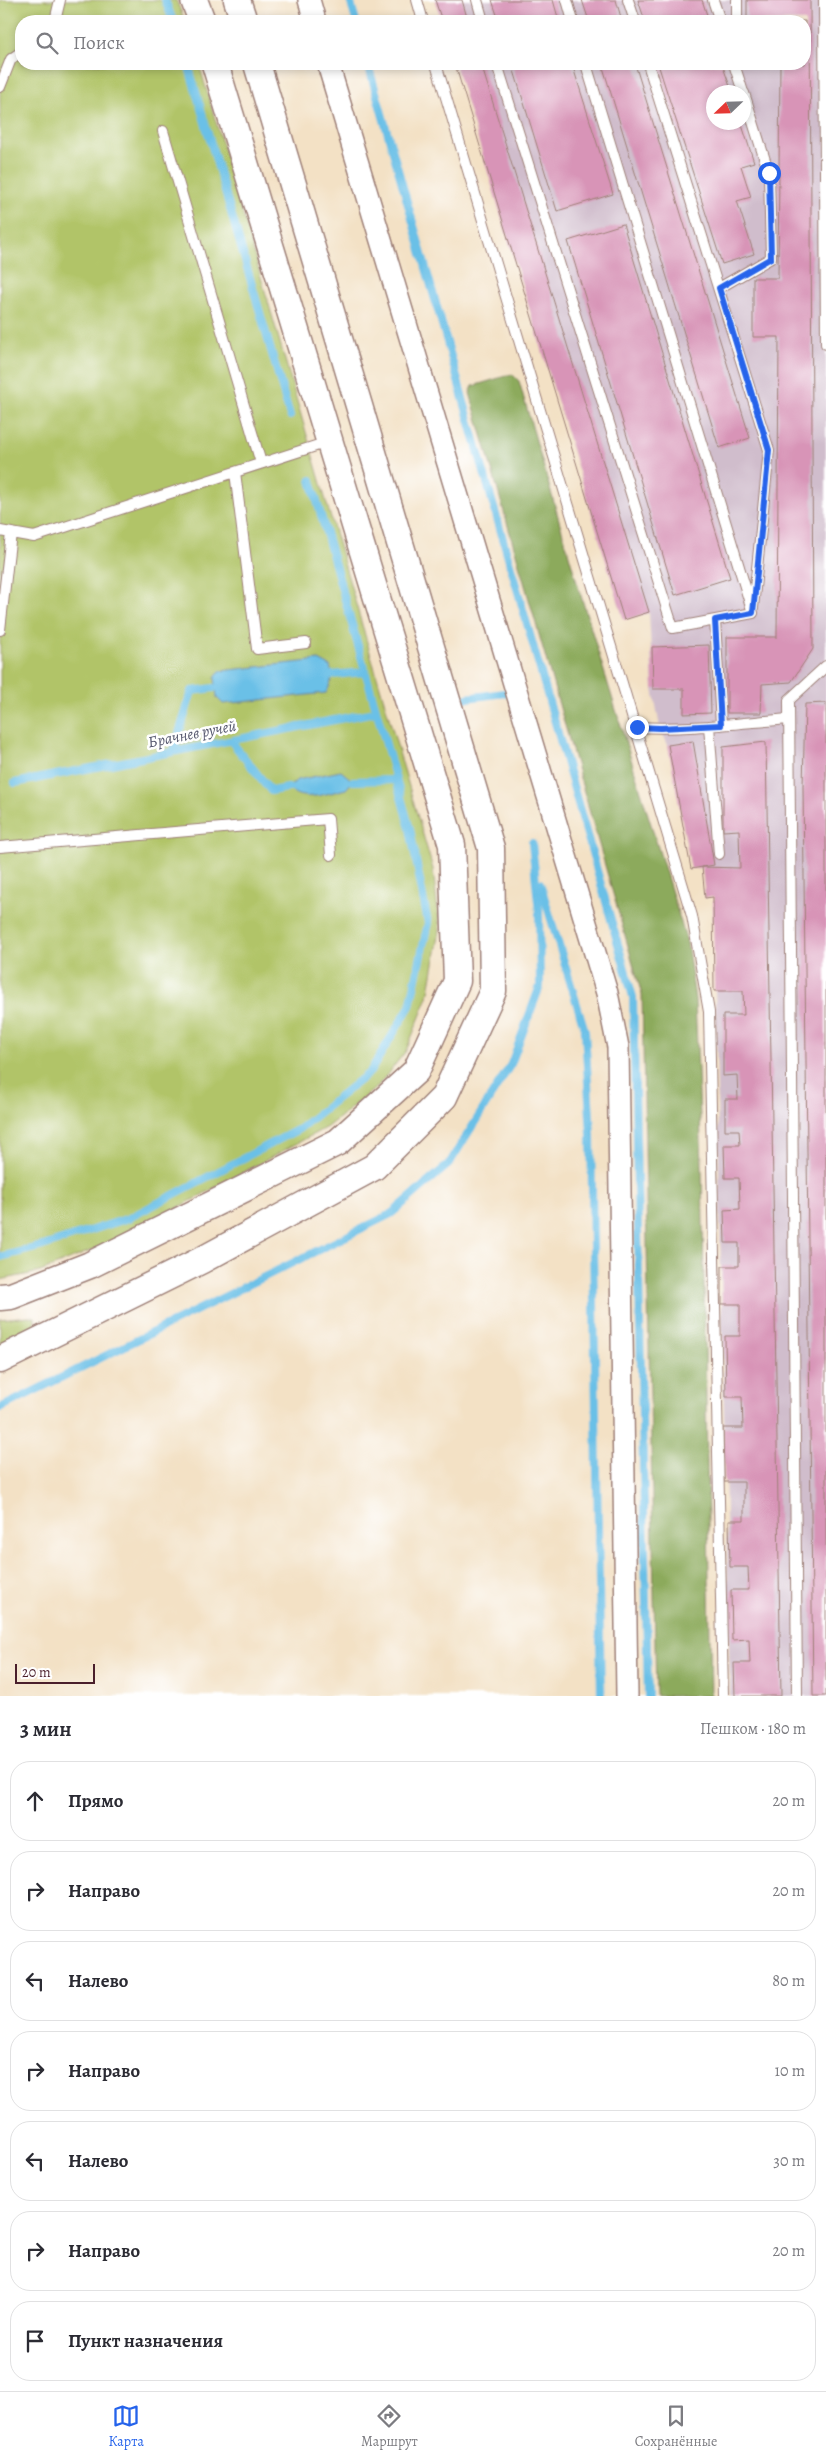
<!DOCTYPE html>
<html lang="ru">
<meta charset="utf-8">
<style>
:root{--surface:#fff;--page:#f2f2f3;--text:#2b2b33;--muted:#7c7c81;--line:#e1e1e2;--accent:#2563eb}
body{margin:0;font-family:Alegreya,serif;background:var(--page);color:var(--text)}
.compass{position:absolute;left:706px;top:85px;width:45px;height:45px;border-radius:50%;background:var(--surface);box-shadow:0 2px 8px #0003;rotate:247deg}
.scale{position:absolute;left:15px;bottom:12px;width:80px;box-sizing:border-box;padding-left:5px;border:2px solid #4a1f2b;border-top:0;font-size:14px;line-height:18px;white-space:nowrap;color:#4a1f2b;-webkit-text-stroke:4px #fff;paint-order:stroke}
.stop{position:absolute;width:15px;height:15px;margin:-11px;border:4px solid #2563eb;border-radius:50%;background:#fff}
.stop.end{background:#2563eb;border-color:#fff;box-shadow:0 1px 5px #0008}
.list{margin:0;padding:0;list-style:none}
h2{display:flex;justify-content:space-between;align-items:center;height:65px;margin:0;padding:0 20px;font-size:21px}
h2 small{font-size:16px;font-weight:400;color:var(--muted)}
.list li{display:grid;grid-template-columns:32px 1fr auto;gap:15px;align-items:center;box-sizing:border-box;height:80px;margin:0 10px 10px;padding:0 10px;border:1px solid var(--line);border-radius:20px}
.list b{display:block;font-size:19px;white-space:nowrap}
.list em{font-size:16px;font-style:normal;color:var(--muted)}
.icon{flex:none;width:28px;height:28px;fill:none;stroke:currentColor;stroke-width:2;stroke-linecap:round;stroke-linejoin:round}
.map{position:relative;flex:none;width:826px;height:1696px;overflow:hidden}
.search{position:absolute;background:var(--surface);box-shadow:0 2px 8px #0003;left:15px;right:15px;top:15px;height:55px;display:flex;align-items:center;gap:12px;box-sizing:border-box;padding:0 18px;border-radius:20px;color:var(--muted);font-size:19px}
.sheet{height:695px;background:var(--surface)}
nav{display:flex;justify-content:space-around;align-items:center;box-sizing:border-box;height:70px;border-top:1px solid var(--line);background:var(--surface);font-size:14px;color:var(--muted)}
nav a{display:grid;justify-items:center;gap:2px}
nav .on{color:var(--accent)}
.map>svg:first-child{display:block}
</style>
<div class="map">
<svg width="826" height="1696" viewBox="0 0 826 1696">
<rect width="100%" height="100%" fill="#fff"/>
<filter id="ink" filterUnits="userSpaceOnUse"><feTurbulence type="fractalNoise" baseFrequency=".02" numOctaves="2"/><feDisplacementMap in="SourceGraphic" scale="10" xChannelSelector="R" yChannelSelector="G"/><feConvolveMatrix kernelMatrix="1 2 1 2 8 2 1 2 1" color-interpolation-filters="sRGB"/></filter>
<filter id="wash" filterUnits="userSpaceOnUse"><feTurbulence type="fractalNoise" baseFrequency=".0096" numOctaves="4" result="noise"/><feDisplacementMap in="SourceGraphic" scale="20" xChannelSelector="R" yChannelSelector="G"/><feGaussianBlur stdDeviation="1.12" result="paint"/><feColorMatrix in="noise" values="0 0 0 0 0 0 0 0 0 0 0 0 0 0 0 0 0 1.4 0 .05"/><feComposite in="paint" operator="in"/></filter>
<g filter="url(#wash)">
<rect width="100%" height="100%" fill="#f3e1c5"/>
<path fill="#d0bdcc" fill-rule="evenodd" d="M435,0H826V1696H730L713,897L705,898L702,868L691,869L668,745L660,728L653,689L649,613L624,620L455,64H805V21H442ZM714,92H744V122H714Z"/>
<path fill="#b1c467" stroke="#7e7249" d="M0,0H176L185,21H21V64H199L433,869L440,930L428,997L406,1051L377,1087L327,1127L126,1236L40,1272L0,1280Z
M29,1316L35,1317V1323L31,1329L0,1345V1319Z"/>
<path fill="#8caa5c" stroke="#6b6444" d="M512,374L519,381L578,586L687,942L695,999L702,1164L711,1696H656L642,995L470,393L473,386Z"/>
<path fill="#6ac0e7" stroke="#5a7089" d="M319,660L330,666C333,677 332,683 326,693L223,704L217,698L215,678L220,671Z
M341,771L353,781L346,789C328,793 301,804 288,788L297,780Z"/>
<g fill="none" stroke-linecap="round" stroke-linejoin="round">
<path stroke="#6ac0e7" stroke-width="8" d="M165,0L173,21
M350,0L356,21
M188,64L290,416
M368,64L633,997L648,1696
M332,675L365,672
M467,698L504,693
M231,741L271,791L288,788
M174,750L192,691L214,688
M353,781L394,780
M15,783L375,712
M540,883L585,1031L591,1134L601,1696
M0,1257L43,1246L129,1218L299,1129L370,1072L410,1006L428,923L410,829L311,480
M0,1408L391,1214L449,1164L511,1064L540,986L539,912L532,843"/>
</g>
<g id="blocks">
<path fill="#d894b7" d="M435,0H462L468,21H442Z
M492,0H553L559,21H499Z
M582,0H616L622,21H589Z
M638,0H702L709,21H645Z
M747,0H810L813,649L791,682L762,684L761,713H727V637H777L779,337H753V278H778L780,64H805V21H747Z
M455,64H481L649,612L624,620Z
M512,64H572L613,194L557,211Z
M602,64H635L750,438L719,448Z
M658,64H722L732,92H714V122H741L754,162L741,166L751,197L737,201L754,254L722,264Z
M623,224L730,578L675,595L568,241Z
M709,645L711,713L684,714V689H653L652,647Z
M826,703V1696H813L803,786L805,704Z
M693,741L714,865L691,869L668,745Z
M766,742L781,1696H735L734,1663H750L749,1639L732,1640L731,1590H749L748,1567H730L729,1520H744V1482H724L723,1428H743L742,1397H726L725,1336H740V1304H722V1266H739V1243H725L724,1210L740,1209L739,1178H725L724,1145H740L739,1130H725V1099H738L737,1075L723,1076V1015H744L743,991H714L713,897L705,898L702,867L740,868L739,830L723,831V747Z"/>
</g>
</g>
<g filter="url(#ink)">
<use href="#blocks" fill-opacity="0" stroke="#9e8078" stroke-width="1"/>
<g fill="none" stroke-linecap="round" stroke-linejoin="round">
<g stroke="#9e8078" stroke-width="12">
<path id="service" d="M417,0L423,21
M477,0L483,21
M567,0L573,21
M628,0L635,21
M713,0L720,21
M737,0V21
M824,0L826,344
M55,21L60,0
M436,64L692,916L709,1012L723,1696
M497,64L673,628L753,613
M586,64L753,613
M648,64L769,450L753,608
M734,64L743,92
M0,87L11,59L21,52
M163,131L261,463
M719,288L771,258L769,173L744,93
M235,472L257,649L306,643
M0,531L34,537L328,442
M715,620L721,725
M0,630L11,533
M709,726L719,854
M637,727C687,730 738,723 789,719
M0,847L328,819L331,855
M797,1696L789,700L826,666"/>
</g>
<g stroke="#9e8078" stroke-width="24">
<path id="minor" d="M309,0L315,21
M328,64L607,993L618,1047L627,1696"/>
</g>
<g stroke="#9e8078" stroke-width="29">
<path id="tertiary" d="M194,0L202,21
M237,0L244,21
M0,1297L11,1296L90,1265L338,1142L416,1071L457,981L452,845L215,64
M0,1360L202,1260L374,1167L444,1097L493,991L491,848L257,64"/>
</g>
<use href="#service" stroke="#fff" stroke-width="10"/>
<use href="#minor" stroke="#fff" stroke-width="21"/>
<use href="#tertiary" stroke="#fff" stroke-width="26"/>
</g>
</g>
<g fill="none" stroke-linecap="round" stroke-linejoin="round" filter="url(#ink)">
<path stroke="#2563eb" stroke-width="6" d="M637,727L660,728L721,725L715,620L753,613L769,450L719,288L771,258L769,173"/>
</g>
<g text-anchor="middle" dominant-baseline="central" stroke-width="5" stroke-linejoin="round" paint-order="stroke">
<g font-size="16" font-style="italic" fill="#55576d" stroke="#fff">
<text transform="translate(192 734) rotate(-11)">Брачнев ручей</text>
</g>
</g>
</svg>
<svg class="compass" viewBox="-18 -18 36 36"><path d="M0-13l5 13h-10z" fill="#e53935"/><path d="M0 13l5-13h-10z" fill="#7c7c81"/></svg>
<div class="scale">20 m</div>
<div class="stop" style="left:769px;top:173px"></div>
<div class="stop end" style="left:637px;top:727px"></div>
<div class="search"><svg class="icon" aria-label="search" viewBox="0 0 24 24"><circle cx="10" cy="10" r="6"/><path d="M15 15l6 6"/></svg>Поиск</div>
</div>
<section class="sheet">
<h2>3 мин<small>Пешком · 180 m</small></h2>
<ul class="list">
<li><svg class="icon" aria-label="ahead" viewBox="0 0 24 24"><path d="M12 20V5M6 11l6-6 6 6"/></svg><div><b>Прямо</b></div><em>20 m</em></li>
<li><svg class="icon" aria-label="right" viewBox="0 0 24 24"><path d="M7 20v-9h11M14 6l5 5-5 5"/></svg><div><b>Направо</b></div><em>20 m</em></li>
<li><svg class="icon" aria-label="left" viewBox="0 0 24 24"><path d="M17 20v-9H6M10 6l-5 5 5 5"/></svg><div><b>Налево</b></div><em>80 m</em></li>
<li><svg class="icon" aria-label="right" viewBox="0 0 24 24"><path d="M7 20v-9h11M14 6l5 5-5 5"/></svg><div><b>Направо</b></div><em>10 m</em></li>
<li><svg class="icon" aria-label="left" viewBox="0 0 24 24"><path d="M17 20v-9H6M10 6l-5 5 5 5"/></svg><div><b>Налево</b></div><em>30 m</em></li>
<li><svg class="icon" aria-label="right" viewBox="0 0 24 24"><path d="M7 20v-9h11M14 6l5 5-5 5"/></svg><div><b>Направо</b></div><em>20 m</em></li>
<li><svg class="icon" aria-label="arrive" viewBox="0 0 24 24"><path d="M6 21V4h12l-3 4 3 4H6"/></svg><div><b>Пункт назначения</b></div></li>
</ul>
</section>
<nav>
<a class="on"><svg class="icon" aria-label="map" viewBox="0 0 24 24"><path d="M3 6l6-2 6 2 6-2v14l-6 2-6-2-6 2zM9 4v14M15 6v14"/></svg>Карта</a>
<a><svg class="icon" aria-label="directions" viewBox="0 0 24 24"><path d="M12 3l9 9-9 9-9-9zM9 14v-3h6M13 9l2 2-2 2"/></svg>Маршрут</a>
<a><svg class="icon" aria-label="saved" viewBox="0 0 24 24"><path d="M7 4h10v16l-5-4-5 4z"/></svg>Сохранённые</a>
</nav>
